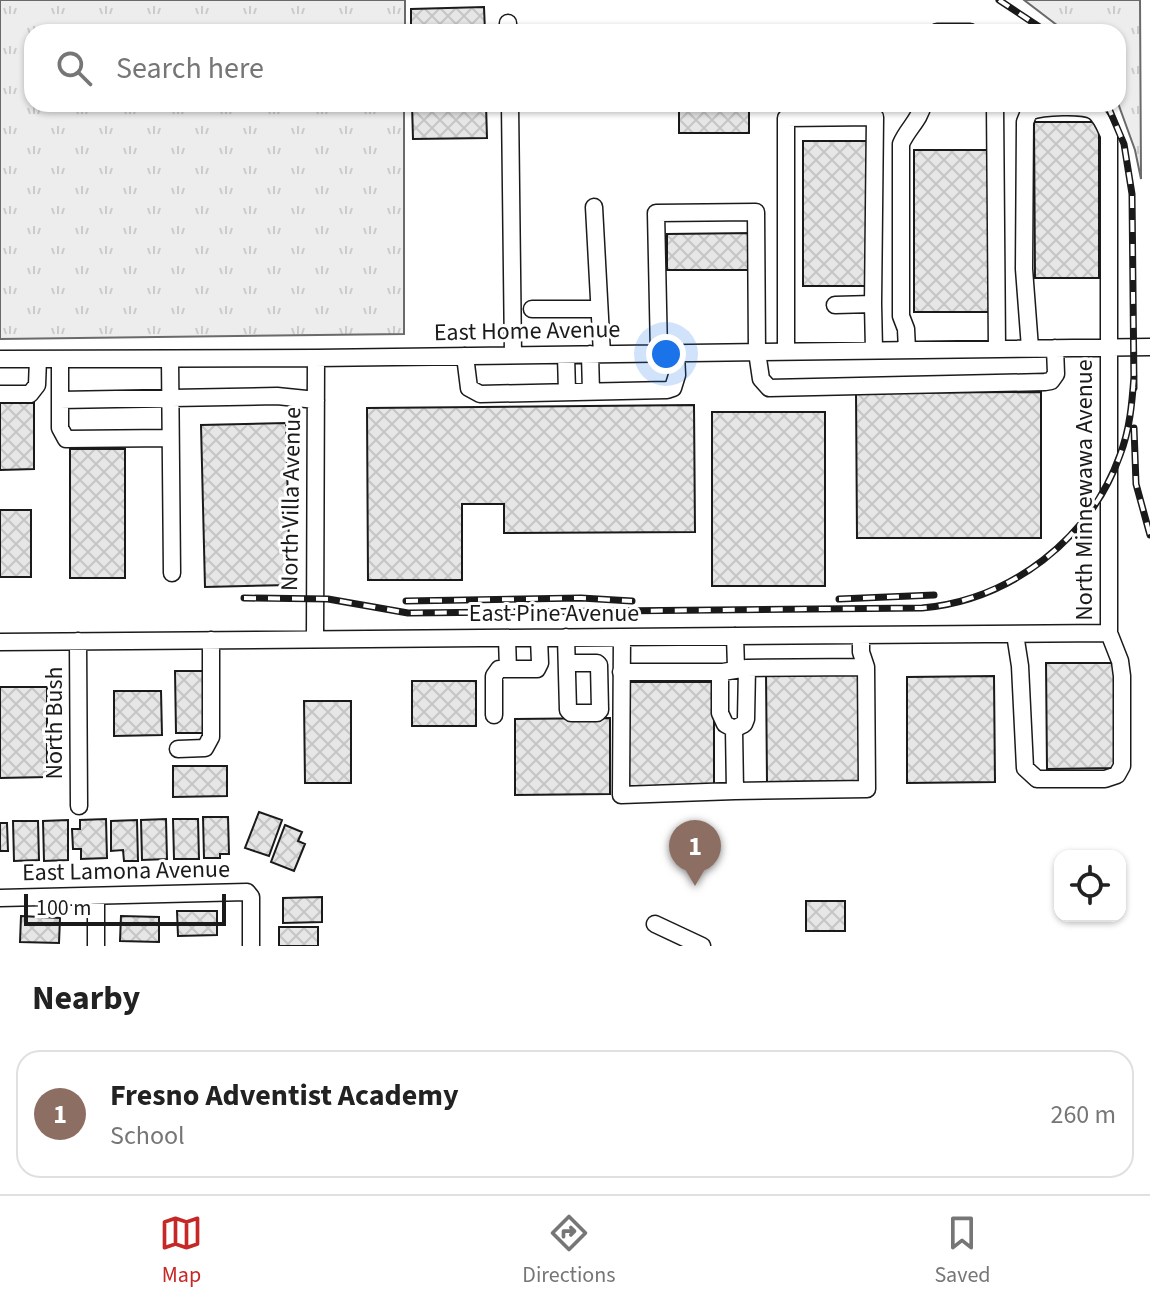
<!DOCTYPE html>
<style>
:root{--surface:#fff;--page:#f2f2f2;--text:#222;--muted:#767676;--line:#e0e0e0;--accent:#c62828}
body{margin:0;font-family:"Source Sans 3",sans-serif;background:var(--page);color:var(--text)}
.controls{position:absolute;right:24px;bottom:24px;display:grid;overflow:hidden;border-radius:16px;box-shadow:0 2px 6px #0004}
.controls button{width:72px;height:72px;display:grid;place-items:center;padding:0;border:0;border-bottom:2px solid var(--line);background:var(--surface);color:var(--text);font:40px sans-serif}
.scale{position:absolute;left:24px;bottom:20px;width:202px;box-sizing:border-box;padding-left:8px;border:4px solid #1a1a1a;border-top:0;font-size:22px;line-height:28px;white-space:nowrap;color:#1a1a1a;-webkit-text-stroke:6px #fff;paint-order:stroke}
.you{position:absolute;left:666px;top:354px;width:28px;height:28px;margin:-20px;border:6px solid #fff;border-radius:50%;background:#1a73e8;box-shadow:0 0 0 12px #1a73e833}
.badge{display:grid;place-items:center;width:52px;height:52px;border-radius:50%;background:var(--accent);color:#fff;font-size:26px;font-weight:700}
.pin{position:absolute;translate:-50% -66px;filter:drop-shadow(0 2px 4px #0008)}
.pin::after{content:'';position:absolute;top:42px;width:28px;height:24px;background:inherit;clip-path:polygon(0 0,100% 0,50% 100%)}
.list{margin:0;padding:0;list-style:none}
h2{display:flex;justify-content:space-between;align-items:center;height:104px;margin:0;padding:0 32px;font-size:34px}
h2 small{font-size:26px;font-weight:400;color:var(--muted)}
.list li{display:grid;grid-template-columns:52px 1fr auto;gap:24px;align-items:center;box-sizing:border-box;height:128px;margin:0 16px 16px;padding:0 16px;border:2px solid var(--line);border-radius:24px}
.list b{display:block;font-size:30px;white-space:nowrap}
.list p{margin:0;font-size:26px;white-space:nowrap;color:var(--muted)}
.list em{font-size:26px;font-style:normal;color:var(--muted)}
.icon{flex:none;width:44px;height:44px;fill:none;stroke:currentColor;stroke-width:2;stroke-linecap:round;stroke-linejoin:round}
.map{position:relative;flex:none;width:1150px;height:946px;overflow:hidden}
.search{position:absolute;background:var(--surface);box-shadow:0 2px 6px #0004;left:24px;right:24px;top:24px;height:88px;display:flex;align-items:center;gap:20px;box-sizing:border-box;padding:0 28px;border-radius:24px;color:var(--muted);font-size:30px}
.sheet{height:248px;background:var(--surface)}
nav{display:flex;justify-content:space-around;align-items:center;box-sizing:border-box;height:112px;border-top:2px solid var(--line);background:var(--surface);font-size:22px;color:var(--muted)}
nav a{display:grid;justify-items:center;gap:4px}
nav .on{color:var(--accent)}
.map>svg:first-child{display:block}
</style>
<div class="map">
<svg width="1150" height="946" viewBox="0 0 1150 946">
<defs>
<pattern id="grass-tufts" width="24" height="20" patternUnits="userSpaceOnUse" patternTransform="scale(2)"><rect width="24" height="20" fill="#ededed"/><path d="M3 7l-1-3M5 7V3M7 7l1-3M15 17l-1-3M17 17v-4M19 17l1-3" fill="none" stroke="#cbcbcb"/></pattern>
<pattern id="building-cross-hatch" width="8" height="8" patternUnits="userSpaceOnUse" patternTransform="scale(2)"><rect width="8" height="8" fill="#e6e6e6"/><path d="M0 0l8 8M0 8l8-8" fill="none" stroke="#c5c5c5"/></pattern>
</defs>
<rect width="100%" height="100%" fill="#fff"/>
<path fill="url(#grass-tufts)" stroke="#6a6a6a" stroke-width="2" d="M0,0H405V32H32V104H404V334L0,339Z
M1024,0H1140L1141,179L1135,150L1118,103V32H1066Z"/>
<path fill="url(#building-cross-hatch)" stroke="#1a1a1a" stroke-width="2" d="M484,7L485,32H411V9Z
M412,104H486L487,138L413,139Z
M679,104H749V133H679Z
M1034,122H1099V278H1035Z
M803,141H867V286H803Z
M914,150H993V312H914Z
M753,233V270H667V234Z
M1041,392V538H857L856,393Z
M0,403H34V469L0,470Z
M694,405L695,532L504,533V504H462V580H368L367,408Z
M712,412H825V586H712Z
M286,423L290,585L205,587L201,425Z
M70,449H125V578H70Z
M0,510H31V577H0Z
M1046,663H1115V768L1047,769Z
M175,671H205L206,733H176Z
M766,673H863L864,781L767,782Z
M994,676L995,782L907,783V677Z
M412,681H476V726H412Z
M628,682H714V786H629Z
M0,687H47V777L0,778Z
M114,691H161L162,735L114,736Z
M304,701H351V783H305Z
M610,718V794L515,795V719Z
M173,766H227V796L173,797Z
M259,812L282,820L269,856L245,848Z
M203,817H228L229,854H220V858H204Z
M106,819L107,858L81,859V849H73L72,829H80V820Z
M166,819L167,859L142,860L141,820Z
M173,819H198L199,859H174Z
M68,820V860L44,861L43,821Z
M137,820L138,861H124L123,850L111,851V821Z
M13,821H38L39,860L14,861Z
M0,823H7L8,851H0Z
M285,825L302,832L298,841L305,844L294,871L271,862Z
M322,897V922L283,923V898Z
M806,901H845V931H806Z
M177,911H217V935L178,936Z
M21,916L60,918L59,943L20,942Z
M121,916L159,917V942L120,941Z
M279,927H318V946H279Z"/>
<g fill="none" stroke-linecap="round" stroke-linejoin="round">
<g stroke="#1a1a1a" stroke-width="19">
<path id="minor" d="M508,23V32
M937,32H970
M510,104L513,355
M995,104L997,349
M594,207L602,354
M835,305L873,304L874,350
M532,309H599
M907,350L906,329L901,316V144C907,129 920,120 923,104
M786,352V118L875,117L873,304
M659,353L656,213L756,212L757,352L761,379L769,388L1045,382L1051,381L1056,374L1055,348
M590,354L591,392
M566,355L567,392
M465,356L469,388L480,394L667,390L673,388L677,375L676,353
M0,359L316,358L1150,347
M60,359V428L66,439L170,438
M170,359L172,573
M0,394H30L37,385L38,359
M60,400L277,396L316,400
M1015,634L1020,666L1025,768L1037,779H1105L1117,775L1122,766V676L1120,661L1109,633V135C1105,127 1102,118 1095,112C1085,104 1041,107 1029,112L1025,122L1024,269L1030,348
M735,636L736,668
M566,637L568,710L571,713H597L600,710L599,665L597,663H567
M622,637L621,795L735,791L734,729
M507,638L508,669
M315,639L316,358
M78,641L79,806
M0,642L1109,633
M747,668L866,667
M621,672H723L747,668L746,719L744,724L734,729L725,724L720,713V675L723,672
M494,715V676L499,669H537L540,663L539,638
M178,749L205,748L211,737V640
M735,791L867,789L866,667L861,652V635
M96,897V946
M0,898L247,892L251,897V946
M655,924L702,946"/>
</g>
<use href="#minor" stroke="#fff" stroke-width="16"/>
<g stroke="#1a1a1a" stroke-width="7">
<path id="rail" d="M999,0L1047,32
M1107,104L1124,144L1132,194L1134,388
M1134,428L1136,484L1150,535
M244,598L328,599L408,613L922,608C1011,600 1090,539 1120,455C1130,429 1132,403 1134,376
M839,599L934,595
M406,601L581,598L632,601"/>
</g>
<use href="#rail" stroke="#fff" stroke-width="4" stroke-dasharray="12" stroke-linecap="butt"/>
</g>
<g text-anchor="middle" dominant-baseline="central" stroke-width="6" stroke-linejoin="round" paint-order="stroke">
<g font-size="24" fill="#1a1a1a" stroke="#fff">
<text transform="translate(527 331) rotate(-1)">East Home Avenue</text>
<text transform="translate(1084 490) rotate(-90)">North Minnewawa Avenue</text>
<text transform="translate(291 499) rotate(-89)">North Villa Avenue</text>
<text x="554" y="613">East Pine Avenue</text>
<text transform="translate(54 723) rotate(-90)">North Bush</text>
<text transform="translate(126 871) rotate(-1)">East Lamona Avenue</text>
</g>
</g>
</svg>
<div class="controls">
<button><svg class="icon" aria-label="locate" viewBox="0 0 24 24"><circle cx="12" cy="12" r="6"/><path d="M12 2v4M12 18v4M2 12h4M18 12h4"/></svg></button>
</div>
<div class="scale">100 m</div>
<div class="you"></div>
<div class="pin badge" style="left:695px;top:886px;background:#8d6e63">1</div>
<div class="search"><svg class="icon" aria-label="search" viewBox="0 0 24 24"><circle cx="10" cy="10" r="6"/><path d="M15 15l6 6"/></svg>Search here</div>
</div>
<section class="sheet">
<h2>Nearby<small></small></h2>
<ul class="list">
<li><span class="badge" style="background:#8d6e63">1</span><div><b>Fresno Adventist Academy</b><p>School</p></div><em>260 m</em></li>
</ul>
</section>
<nav>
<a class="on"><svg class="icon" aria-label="map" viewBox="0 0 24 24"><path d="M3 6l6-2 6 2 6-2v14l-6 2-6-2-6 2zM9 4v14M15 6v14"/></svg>Map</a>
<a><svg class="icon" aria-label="directions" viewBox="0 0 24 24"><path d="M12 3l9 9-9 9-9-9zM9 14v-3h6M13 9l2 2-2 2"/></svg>Directions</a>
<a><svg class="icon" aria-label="saved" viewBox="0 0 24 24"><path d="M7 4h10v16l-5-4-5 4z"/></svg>Saved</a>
</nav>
